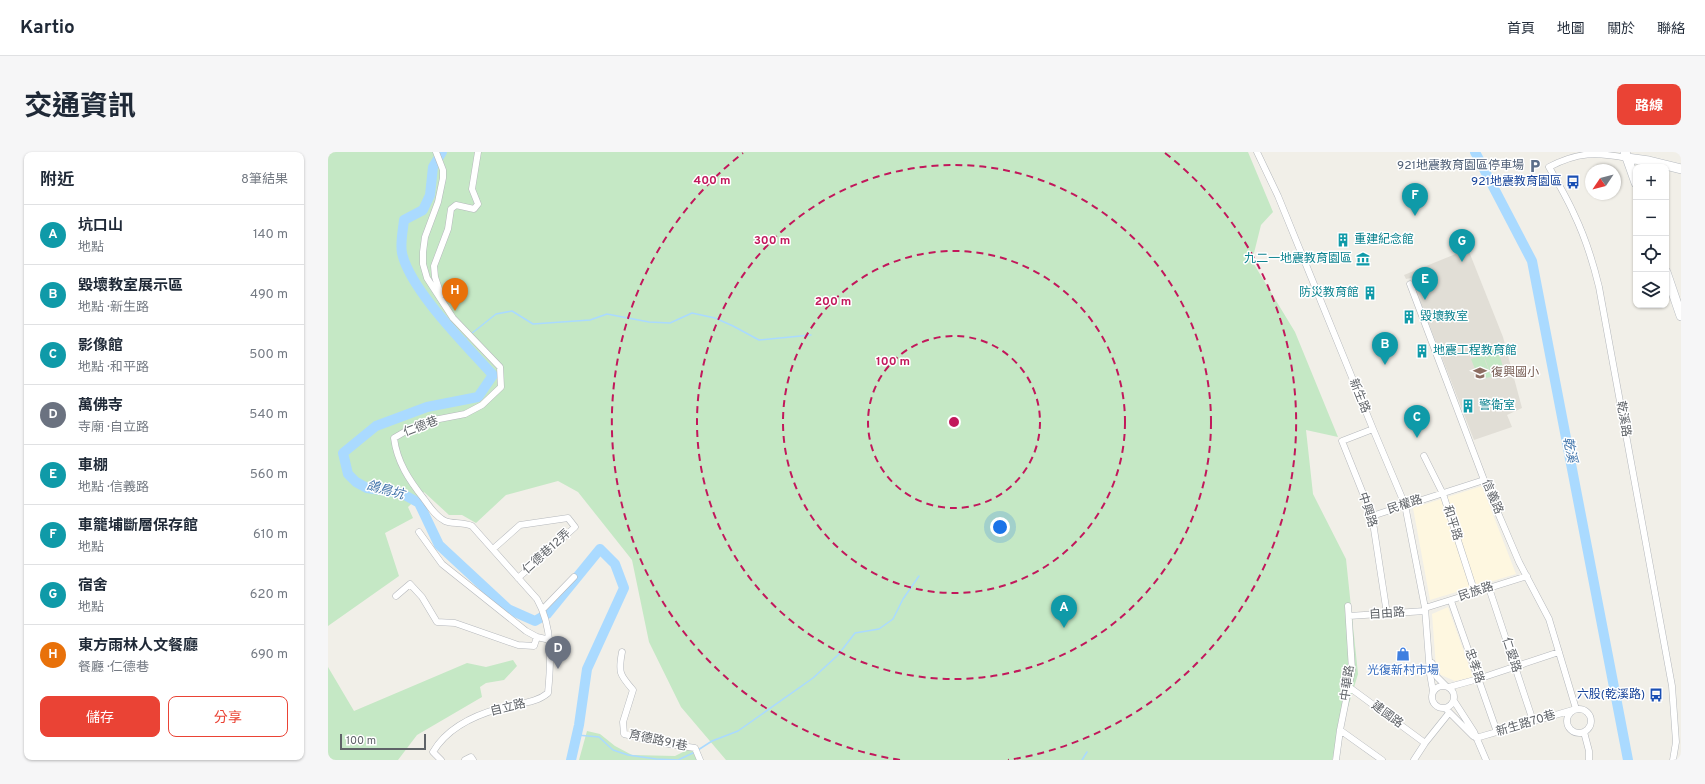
<!DOCTYPE html>
<html lang="zh-TW">
<meta charset="utf-8">
<style>
:root{--surface:#fff;--page:#f6f6f7;--text:#1f2937;--muted:#747a83;--line:#e0e1e3;--accent:#ea4335}
body{margin:0;font-family:Overpass,"Noto Sans TC",sans-serif;background:var(--page);color:var(--text)}
.controls{position:absolute;right:12px;top:12px;display:grid;overflow:hidden;border-radius:8px;box-shadow:0 1px 3px #0004}
.controls button{width:36px;height:36px;display:grid;place-items:center;padding:0;border:0;border-bottom:1px solid var(--line);background:var(--surface);color:var(--text);font:20px sans-serif}
.compass{position:absolute;left:1257px;top:12px;width:36px;height:36px;border-radius:50%;background:var(--surface);box-shadow:0 1px 3px #0004;rotate:235deg}
.scale{position:absolute;left:12px;bottom:10px;width:86px;box-sizing:border-box;padding-left:4px;border:2px solid #5f6368;border-top:0;font-size:11px;line-height:14px;white-space:nowrap;color:#5f6368;-webkit-text-stroke:3px #fff;paint-order:stroke}
.you{position:absolute;left:672px;top:375px;width:14px;height:14px;margin:-10px;border:3px solid #fff;border-radius:50%;background:#1a73e8;box-shadow:0 0 0 6px #1a73e833}
.badge{display:grid;place-items:center;width:26px;height:26px;border-radius:50%;background:var(--accent);color:#fff;font-size:13px;font-weight:700}
.pin{position:absolute;translate:-50% -33px;filter:drop-shadow(0 1px 2px #0008)}
.pin::after{content:'';position:absolute;top:21px;width:14px;height:12px;background:inherit;clip-path:polygon(0 0,100% 0,50% 100%)}
.list{margin:0;padding:0;list-style:none}
h2{display:flex;justify-content:space-between;align-items:center;height:52px;margin:0;padding:0 16px;font-size:17px}
h2 small{font-size:13px;font-weight:400;color:var(--muted)}
.list li{display:grid;grid-template-columns:26px 1fr auto;gap:12px;align-items:center;box-sizing:border-box;height:60px;padding:0 16px;border-top:1px solid var(--line)}
.list b{display:block;font-size:15px;white-space:nowrap}
.list p{margin:0;font-size:13px;white-space:nowrap;color:var(--muted)}
.list em{font-size:13px;font-style:normal;color:var(--muted)}
.actions{display:flex;gap:8px;padding:12px 16px}
.actions a{flex:1;padding:9px 0;border:1px solid var(--accent);border-radius:8px;text-align:center;font-size:14px;color:var(--accent)}
.actions .main{background:var(--accent);color:#fff}
.icon{flex:none;width:22px;height:22px;fill:none;stroke:currentColor;stroke-width:2;stroke-linecap:round;stroke-linejoin:round}
.map{position:relative;flex:none;width:1353px;height:608px;overflow:hidden;border-radius:8px}
header{display:flex;align-items:center;gap:24px;box-sizing:border-box;height:56px;padding:0 20px;background:var(--surface);border-bottom:1px solid var(--line)}
header strong{font-size:19px}
nav{display:flex;gap:22px;margin-inline-start:auto;font-size:14px}
.intro{display:flex;align-items:center;justify-content:space-between;box-sizing:border-box;height:96px;padding:0 24px}
h1{margin:0;font-size:28px}
.button{padding:10px 18px;border-radius:8px;background:var(--accent);color:#fff;font-size:14px;font-weight:700}
main{display:flex;gap:24px;padding:0 24px}
aside{flex:1;background:var(--surface);border-radius:8px;box-shadow:0 1px 3px #0004}
.map>svg:first-child{display:block}
</style>
<header>
<strong>Kartio</strong>
<nav><a>首頁</a><a>地圖</a><a>關於</a><a>聯絡</a></nav>
</header>
<div class="intro"><h1>交通資訊</h1><a class="button">路線</a></div>
<main>
<aside>
<h2>附近<small>8筆結果</small></h2>
<ul class="list">
<li><span class="badge" style="background:#0f9aa8">A</span><div><b>坑口山</b><p>地點</p></div><em>140 m</em></li>
<li><span class="badge" style="background:#0f9aa8">B</span><div><b>毀壞教室展示區</b><p>地點 · 新生路</p></div><em>490 m</em></li>
<li><span class="badge" style="background:#0f9aa8">C</span><div><b>影像館</b><p>地點 · 和平路</p></div><em>500 m</em></li>
<li><span class="badge" style="background:#6b7280">D</span><div><b>萬佛寺</b><p>寺廟 · 自立路</p></div><em>540 m</em></li>
<li><span class="badge" style="background:#0f9aa8">E</span><div><b>車棚</b><p>地點 · 信義路</p></div><em>560 m</em></li>
<li><span class="badge" style="background:#0f9aa8">F</span><div><b>車籠埔斷層保存館</b><p>地點</p></div><em>610 m</em></li>
<li><span class="badge" style="background:#0f9aa8">G</span><div><b>宿舍</b><p>地點</p></div><em>620 m</em></li>
<li><span class="badge" style="background:#e8710a">H</span><div><b>東方雨林人文餐廳</b><p>餐廳 · 仁德巷</p></div><em>690 m</em></li>
</ul>
<div class="actions"><a class="main">儲存</a><a>分享</a></div>
</aside>
<div class="map">
<svg width="1353" height="608" viewBox="0 0 1353 608">
<rect width="100%" height="100%" fill="#f1efe8"/>
<path fill="#fef7e0" d="M1154,334L1188,422L1102,448L1085,356Z
M1120,455L1145,525L1127,529L1113,523L1108,516L1104,462Z"/>
<path fill="#e1ded6" d="M1140,97L1175,185L1194,256L1179,263L1184,275L1146,288L1083,126L1078,127L1076,123Z"/>
<path fill="#c5e8c5" d="M0,0H920L945,60L933,73L924,109L967,180L1010,285L978,278L985,342L1018,407L1030,522L1004,608H398L353,555L321,490L304,408L250,340L230,329L178,343L148,371L134,363H121L96,340L80,355L85,366L57,381L71,424L0,474Z
M1169,194L1177,222L1164,226L1154,199Z
M1155,203L1163,225L1151,227L1143,207Z
M185,508L189,514L176,528L158,531L152,535L154,545L89,583L70,608H0V515L26,559L139,511L158,515Z
M259,579L272,582L287,594L304,603L347,604L363,596L369,608H251Z"/>
<g fill="none" stroke-linecap="round" stroke-linejoin="round">
<path stroke="#aadaff" stroke-width="1.5" d="M143,182L168,162L184,159L205,172L262,168L279,162L321,170L342,171L364,161L387,166L405,174L431,188L483,183
M135,189L140,185
M249,583L271,585L285,598L300,603L328,607L350,608L367,600
M370,598L384,589L410,579L485,526L510,503L527,481L551,477L565,467L575,447L591,424
M754,608L759,600"/>
<path stroke="#aadaff" stroke-width="10" d="M114,0L105,15L102,43L95,58L76,68C75,78 72,91 74,101C82,138 139,194 165,223L150,245L99,255L48,274L15,301L20,322L28,330L39,336L73,341L91,351L111,393L180,457L207,469L219,462L272,397L287,412L296,436L259,517L251,573L243,608
M1147,0L1204,109L1300,608"/>
<g stroke="#b5b8bc" stroke-width="7">
<path id="street" d="M108,0L115,18V26L110,50L97,85L95,100V112L99,126L125,166L172,215L173,235L154,253L137,262L106,268L78,279L66,286C69,310 81,328 96,347C102,355 107,364 117,369C123,372 135,370 144,374L209,447C225,475 223,510 220,541C207,552 189,551 173,556C147,563 119,576 105,600L113,608
M929,0L950,44L1045,277L1077,353L1097,456L1102,522L1105,539
M1299,6C1268,0 1250,0 1221,15C1230,31 1239,46 1246,62C1257,85 1265,110 1271,135L1344,534L1348,590L1345,608
M1082,132L1156,328L1191,410L1221,467L1248,557L1148,586
M113,143L107,125L106,114L120,77L123,57L128,53L146,57L150,52L144,37L150,0
M1045,277L1014,289L1044,364L1059,462
M1096,304L1115,342L1147,441
M1044,364L1156,328
M91,380L114,412L198,479L209,485
M165,397L192,373L240,366L247,375L190,426
M1161,436L1205,569
M68,444L82,432L94,445L109,470L127,471L190,493L206,494L209,485L222,488
M1123,449L1169,580
M1097,456L1199,424
M215,457L246,425
M1021,464L1097,459
M294,500C290,521 292,523 305,538L295,570L296,582L334,591L367,596L372,608
M1104,511L1109,525L1118,534
M1104 545a11 11 0 1 1 22 0a11 11 0 1 1-22 0Z
M1021,535L1097,591
M1121,535L1150,527L1231,500
M1126,549L1146,580L1158,608
M1239 569a12 12 0 1 1 24 0a12 12 0 1 1-24 0Z
M1119,558L1145,584
M1012,578L1054,608
M1256,580L1261,599V608
M137,608L143,605L145,608
M1008,608L1012,578L1024,518L1020,454
M1086,608L1097,591L1121,561"/>
</g>
<g stroke="#b6babf" stroke-width="10">
<path id="secondary" d="M1297,0L1308,31
M1299,6L1321,9L1353,17
M1338,120L1353,164"/>
</g>
<use href="#street" stroke="#fff" stroke-width="6"/>
<use href="#secondary" stroke="#fff" stroke-width="9"/>
</g>
<g fill="none" stroke="#c2185b" stroke-width="2" stroke-dasharray="7 5">
<circle cx="626" cy="270" r="86"/>
<circle cx="626" cy="270" r="171"/>
<circle cx="626" cy="270" r="257"/>
<path d="M572 608A342 342 0 0 1 415 1M837 1A342 342 0 0 1 680 608"/>
</g>
<defs>
<g id="parking-bare" transform="scale(1.08)"><path d="M-3.5-5.5H1a3.5 3.5 0 0 1 0 7H-1V5.5H-3.5ZM-1-3.4V-.6H.8a1.4 1.4 0 0 0 0-2.8Z" fill="#5c6f8a" stroke="#fff" stroke-width="2.5" paint-order="stroke"/></g>
<g id="bus-bare" transform="scale(1.08)"><path d="M-5-6H5V4H4V6H2V4H-2V6H-4V4H-5ZM-3.5-4V0h7V-4ZM-3.5 1.2v1.5H-2V1.2ZM2 1.2v1.5H3.5V1.2Z" fill="#1a4fb4" stroke="#fff" stroke-width="2.5" paint-order="stroke"/></g>
<g id="building-bare" transform="scale(1.08)"><path d="M-4-6H4V6H1V3H-1V6H-4ZM-2.5-4.3h1.7v1.8h-1.7ZM.8-4.3h1.7v1.8H.8ZM-2.5-1h1.7V.8h-1.7ZM.8-1h1.7V.8H.8Z" fill="#0f9aa8" stroke="#fff" stroke-width="2.5" paint-order="stroke"/></g>
<g id="museum-bare" transform="scale(1.08)"><path d="M0-6L6-3V-2H-6V-3ZM-5-1h2V3h-2ZM-1-1h2V3h-2ZM3-1h2V3H3ZM-6 4H6V6H-6Z" fill="#0f9aa8" stroke="#fff" stroke-width="2.5" paint-order="stroke"/></g>
<g id="school-bare" transform="scale(1.08)"><path d="M0-5L7-2L0 1L-7-2ZM-4 1L0 2.5L4 1V4Q0 6-4 4Z" fill="#8d6e63" stroke="#fff" stroke-width="2.5" paint-order="stroke"/></g>
<g id="shop-bare" transform="scale(1.08)"><path d="M-5-2.5h2.3a2.7 3.5 0 0 1 5.4 0H5L5.5 6h-11ZM-1.5-2.5h3a1.5 2.3 0 0 0-3 0Z" fill="#3f7fe0" stroke="#fff" stroke-width="2.5" paint-order="stroke"/></g>
</defs>
<g fill-rule="evenodd">
<use href="#parking-bare" x="1207" y="14"/>
<use href="#bus-bare" x="1245" y="30"/>
<use href="#building-bare" x="1015" y="88"/>
<use href="#museum-bare" x="1035" y="107"/>
<use href="#building-bare" x="1042" y="141"/>
<use href="#building-bare" x="1081" y="165"/>
<use href="#building-bare" x="1094" y="199"/>
<use href="#school-bare" x="1152" y="221"/>
<use href="#building-bare" x="1140" y="254"/>
<use href="#shop-bare" x="1075" y="502"/>
<use href="#bus-bare" x="1328" y="543"/>
</g>
<g text-anchor="middle" dominant-baseline="central" stroke-width="3" stroke-linejoin="round" paint-order="stroke">
<g font-size="12" fill="#4e5e75" stroke="#fff" text-anchor="end">
<text x="1196" y="14">921地震教育園區停車場</text>
</g>
<g font-size="12" fill="#164399" stroke="#fff" text-anchor="end">
<text x="1234" y="30">921地震教育園區</text>
<text x="1317" y="543">六股(乾溪路)</text>
</g>
<g font-size="12" fill="#0d838f" stroke="#fff" text-anchor="start">
<text x="1026" y="88">重建紀念館</text>
<text x="1024" y="107" text-anchor="end">九二一地震教育園區</text>
<text x="1031" y="141" text-anchor="end">防災教育館</text>
<text x="1092" y="165">毀壞教室</text>
<text x="1105" y="199">地震工程教育館</text>
<text x="1151" y="254">警衛室</text>
</g>
<g font-size="12" fill="#785e54" stroke="#fff" text-anchor="start">
<text x="1163" y="221">復興國小</text>
</g>
<g font-size="12" fill="#5f6368" stroke="#fff">
<text transform="translate(1031 244) rotate(68)">新生路</text>
<text transform="translate(1295 267) rotate(80)">乾溪路</text>
<text transform="translate(93 275) rotate(-21)">仁德巷</text>
<text transform="translate(1164 345) rotate(67)">信義路</text>
<text transform="translate(1077 353) rotate(-18)">民權路</text>
<text transform="translate(1039 358) rotate(73)">中興路</text>
<text transform="translate(1124 371) rotate(72)">和平路</text>
<text transform="translate(219 400) rotate(-42)">仁德巷12弄</text>
<text transform="translate(1148 440) rotate(-18)">民族路</text>
<text transform="translate(1059 462) rotate(-4)">自由路</text>
<text transform="translate(1183 503) rotate(72)">仁愛路</text>
<text transform="translate(1146 514) rotate(71)">忠孝路</text>
<text transform="translate(1020 531) rotate(-82)">中華路</text>
<text transform="translate(180 556) rotate(-14)">自立路</text>
<text transform="translate(1059 563) rotate(36)">建國路</text>
<text transform="translate(1198 572) rotate(-17)">新生路70巷</text>
<text transform="translate(330 589) rotate(12)">育德路91巷</text>
</g>
<g font-size="12" fill="#366cbe" stroke="#fff">
<text x="1075" y="519">光復新村市場</text>
</g>
<g font-size="13" font-style="italic" fill="#4174aa" stroke="#fff">
<text transform="translate(1241 298) rotate(79)">乾溪</text>
<text transform="translate(57 339) rotate(15)">鴿鳥坑</text>
</g>
</g>
<circle cx="626" cy="270" r="6" fill="#c2185b" stroke="#fff" stroke-width="2"/>
<g font-size="12" text-anchor="middle" font-weight="bold" fill="#c2185b" stroke="#fff" stroke-width="3" stroke-linejoin="round" paint-order="stroke">
<text x="384" y="32">400 m</text>
<text x="444" y="92">300 m</text>
<text x="505" y="153">200 m</text>
<text x="565" y="213">100 m</text>
</g>
</svg>
<div class="controls">
<button>+</button>
<button>−</button>
<button><svg class="icon" aria-label="locate" viewBox="0 0 24 24"><circle cx="12" cy="12" r="6"/><path d="M12 2v4M12 18v4M2 12h4M18 12h4"/></svg></button>
<button><svg class="icon" aria-label="layers" viewBox="0 0 24 24"><path d="M12 4l9 5-9 5-9-5zM3 14l9 5 9-5"/></svg></button>
</div>
<svg class="compass" viewBox="-18 -18 36 36"><path d="M0-13l5 13h-10z" fill="#e53935"/><path d="M0 13l5-13h-10z" fill="#747a83"/></svg>
<div class="scale">100 m</div>
<div class="you"></div>
<div class="pin badge" style="left:736px;top:476px;background:#0f9aa8">A</div>
<div class="pin badge" style="left:1057px;top:213px;background:#0f9aa8">B</div>
<div class="pin badge" style="left:1089px;top:286px;background:#0f9aa8">C</div>
<div class="pin badge" style="left:230px;top:517px;background:#6b7280">D</div>
<div class="pin badge" style="left:1097px;top:148px;background:#0f9aa8">E</div>
<div class="pin badge" style="left:1087px;top:64px;background:#0f9aa8">F</div>
<div class="pin badge" style="left:1134px;top:110px;background:#0f9aa8">G</div>
<div class="pin badge" style="left:127px;top:159px;background:#e8710a">H</div>
</div>
</main>
